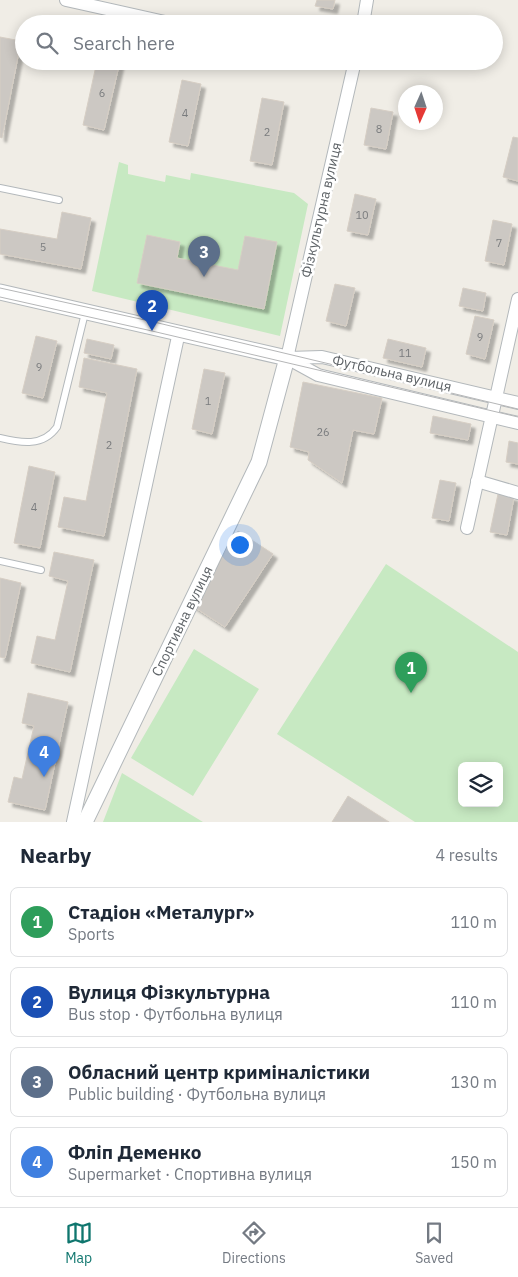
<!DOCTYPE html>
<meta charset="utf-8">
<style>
:root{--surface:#fff;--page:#f6f6f7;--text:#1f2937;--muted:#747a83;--line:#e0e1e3;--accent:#0f766e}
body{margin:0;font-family:"IBM Plex Sans",sans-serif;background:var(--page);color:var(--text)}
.controls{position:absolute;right:15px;bottom:15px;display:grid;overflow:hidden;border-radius:8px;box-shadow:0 2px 12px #0003}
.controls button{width:45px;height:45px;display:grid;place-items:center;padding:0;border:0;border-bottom:1px solid var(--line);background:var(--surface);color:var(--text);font:25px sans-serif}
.compass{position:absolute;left:398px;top:85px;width:45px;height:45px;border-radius:50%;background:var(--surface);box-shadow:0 2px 12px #0003;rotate:183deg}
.you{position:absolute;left:239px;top:544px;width:18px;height:18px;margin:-12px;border:4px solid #fff;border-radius:50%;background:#1a73e8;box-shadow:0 0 0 8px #1a73e833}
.badge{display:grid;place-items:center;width:32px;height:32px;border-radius:50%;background:var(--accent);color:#fff;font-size:16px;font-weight:700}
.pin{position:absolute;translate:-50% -41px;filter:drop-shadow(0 1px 2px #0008)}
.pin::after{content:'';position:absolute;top:26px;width:18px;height:15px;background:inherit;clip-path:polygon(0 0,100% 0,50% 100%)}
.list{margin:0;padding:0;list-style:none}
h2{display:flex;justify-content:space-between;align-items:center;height:65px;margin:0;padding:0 20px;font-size:21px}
h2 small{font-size:16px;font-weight:400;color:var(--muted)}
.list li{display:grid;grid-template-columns:32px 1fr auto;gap:15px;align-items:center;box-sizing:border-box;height:70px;margin:0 10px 10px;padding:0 10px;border:1px solid var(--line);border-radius:8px}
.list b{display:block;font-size:19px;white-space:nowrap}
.list p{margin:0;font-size:16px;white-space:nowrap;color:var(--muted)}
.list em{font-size:16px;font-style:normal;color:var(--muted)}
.icon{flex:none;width:28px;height:28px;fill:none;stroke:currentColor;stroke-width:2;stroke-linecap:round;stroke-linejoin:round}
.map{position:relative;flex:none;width:518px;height:822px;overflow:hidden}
.search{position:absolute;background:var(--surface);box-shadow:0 2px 12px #0003;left:15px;right:15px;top:15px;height:55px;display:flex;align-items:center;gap:12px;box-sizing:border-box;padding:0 18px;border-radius:28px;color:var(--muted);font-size:19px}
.sheet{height:385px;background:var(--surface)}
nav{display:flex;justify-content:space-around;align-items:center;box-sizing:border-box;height:70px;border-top:1px solid var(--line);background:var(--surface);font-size:14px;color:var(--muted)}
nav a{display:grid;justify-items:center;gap:2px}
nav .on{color:var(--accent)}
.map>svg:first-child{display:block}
</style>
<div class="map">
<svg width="518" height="822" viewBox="0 0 518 822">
<defs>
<filter id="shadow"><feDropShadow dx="4.5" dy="4.5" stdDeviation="1" flood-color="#0004"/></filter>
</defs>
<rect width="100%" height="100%" fill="#f0ede6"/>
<path fill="#c7e9c2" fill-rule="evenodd" d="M119,162L128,165V174L165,182L166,175L190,180L191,173L294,193L308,204L280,336L92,291Z
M386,564L518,652V822H415L277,734ZM462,766H499V803H462Z
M194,649L259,689L193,796L131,758Z
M122,773L203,822H103Z"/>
<path fill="#ccc8c3" stroke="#d6cec4" filter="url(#shadow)" d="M317,0H335L333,9L315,6Z
M0,37L21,41L2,138L0,137Z
M97,61H120L104,130L83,125Z
M182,80L201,84L188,146L169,142Z
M262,98L284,102L272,165L250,161Z
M371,108L393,112L386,149L364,145Z
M513,137L518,138V181L503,177Z
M355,194L376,199L368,235L347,231Z
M62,212L91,218L81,269L0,254V229L57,239Z
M493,220L512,224L504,265L485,261Z
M147,235L180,242L177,258L238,270L245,236L277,242L264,309L137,283Z
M335,284L355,288L346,326L326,321Z
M463,288L486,293L483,311L459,306Z
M475,316L494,320L485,359L466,354Z
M36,336L57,341L43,398L22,393Z
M87,339L114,345L111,359L84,353Z
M388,339L426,348L422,367L383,358Z
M84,358L137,369L104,536L58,527L64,497L86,501L107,393L79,387Z
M204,369L225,373L212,434L192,429Z
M303,382L382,398L374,434L353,430L342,483L308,460L309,452L290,447Z
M433,416L471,424L468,440L430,433Z
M509,441L518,443V464L506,462Z
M29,466L55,472L40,548L14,543Z
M440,480L456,483L449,521L432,518Z
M498,494L514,497L507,535L490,532Z
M238,531L273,554L225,627L191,605Z
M54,552L94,560L70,672L31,663L37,636L55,640L68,581L49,576Z
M0,578L21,583L5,658L0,657Z
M28,693L68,702L45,810L8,802L14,777L22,779L34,726L22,723Z
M348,796L389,822H332Z"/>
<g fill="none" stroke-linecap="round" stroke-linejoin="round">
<g stroke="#b3b8bb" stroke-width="8">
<path id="service" d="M0,188L59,200
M0,438C21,443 43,447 57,427L85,313
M0,561L41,570"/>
</g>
<g stroke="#b3b8bb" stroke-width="14">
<path id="minor" d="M66,0L174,24
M363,24L367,0
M287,358L355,61
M287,358L318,375L518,423
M288,358L322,357L518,403
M477,481L518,493
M467,528L518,299
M73,822L179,332"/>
</g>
<g stroke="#b3b8bb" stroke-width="17">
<path id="tertiary" d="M0,292L287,358L259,462L85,822"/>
</g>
<use href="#service" stroke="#fff" stroke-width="6"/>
<use href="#minor" stroke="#fff" stroke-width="12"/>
<use href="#tertiary" stroke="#fff" stroke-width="15"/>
<path stroke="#b5b6b7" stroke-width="1" d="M0,288L154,322L518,409
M0,297L152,331L518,417"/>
</g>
<g text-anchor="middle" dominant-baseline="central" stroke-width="5" stroke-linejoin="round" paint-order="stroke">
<g font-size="11" fill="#7a7c7e">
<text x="102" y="93">6</text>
<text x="185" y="113">4</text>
<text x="379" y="129">8</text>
<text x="267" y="132">2</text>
<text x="362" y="215">10</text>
<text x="499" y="243">7</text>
<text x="43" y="247">5</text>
<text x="480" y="337">9</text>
<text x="405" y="353">11</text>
<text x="39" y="367">9</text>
<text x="208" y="401">1</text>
<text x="323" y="432">26</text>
<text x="109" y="445">2</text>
<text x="34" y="507">4</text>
</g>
<g font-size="14" fill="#5e6367" stroke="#fff">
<text transform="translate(321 210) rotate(-77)">Фізкультурна вулиця</text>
<text transform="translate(392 373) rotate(13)">Футбольна вулиця</text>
<text transform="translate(182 621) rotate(-64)">Спортивна вулиця</text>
</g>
</g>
</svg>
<div class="controls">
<button><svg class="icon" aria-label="layers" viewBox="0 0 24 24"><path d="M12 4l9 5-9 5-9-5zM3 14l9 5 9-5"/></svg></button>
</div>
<svg class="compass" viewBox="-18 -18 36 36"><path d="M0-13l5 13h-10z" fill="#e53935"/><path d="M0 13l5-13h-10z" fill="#747a83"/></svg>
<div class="you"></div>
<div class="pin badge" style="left:411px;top:693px;background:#2e9e5b">1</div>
<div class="pin badge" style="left:152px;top:331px;background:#1a4fb4">2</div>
<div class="pin badge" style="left:204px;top:277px;background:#5c6f8a">3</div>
<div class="pin badge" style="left:44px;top:777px;background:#3f7fe0">4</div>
<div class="search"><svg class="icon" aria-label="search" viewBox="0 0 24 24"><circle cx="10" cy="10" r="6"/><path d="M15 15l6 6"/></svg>Search here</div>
</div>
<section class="sheet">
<h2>Nearby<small>4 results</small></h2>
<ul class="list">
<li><span class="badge" style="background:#2e9e5b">1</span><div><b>Стадіон «Металург»</b><p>Sports</p></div><em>110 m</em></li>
<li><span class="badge" style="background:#1a4fb4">2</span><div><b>Вулиця Фізкультурна</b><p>Bus stop · Футбольна вулиця</p></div><em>110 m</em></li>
<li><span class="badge" style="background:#5c6f8a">3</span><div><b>Обласний центр криміналістики</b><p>Public building · Футбольна вулиця</p></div><em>130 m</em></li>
<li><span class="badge" style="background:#3f7fe0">4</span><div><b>Фліп Деменко</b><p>Supermarket · Спортивна вулиця</p></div><em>150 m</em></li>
</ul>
</section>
<nav>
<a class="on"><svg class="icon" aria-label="map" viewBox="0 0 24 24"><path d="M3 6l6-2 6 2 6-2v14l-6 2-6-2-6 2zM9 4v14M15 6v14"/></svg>Map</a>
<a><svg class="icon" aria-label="directions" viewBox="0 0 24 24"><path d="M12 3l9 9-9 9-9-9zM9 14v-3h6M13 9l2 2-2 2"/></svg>Directions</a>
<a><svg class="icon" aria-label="saved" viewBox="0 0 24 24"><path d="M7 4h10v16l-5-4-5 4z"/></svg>Saved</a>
</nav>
